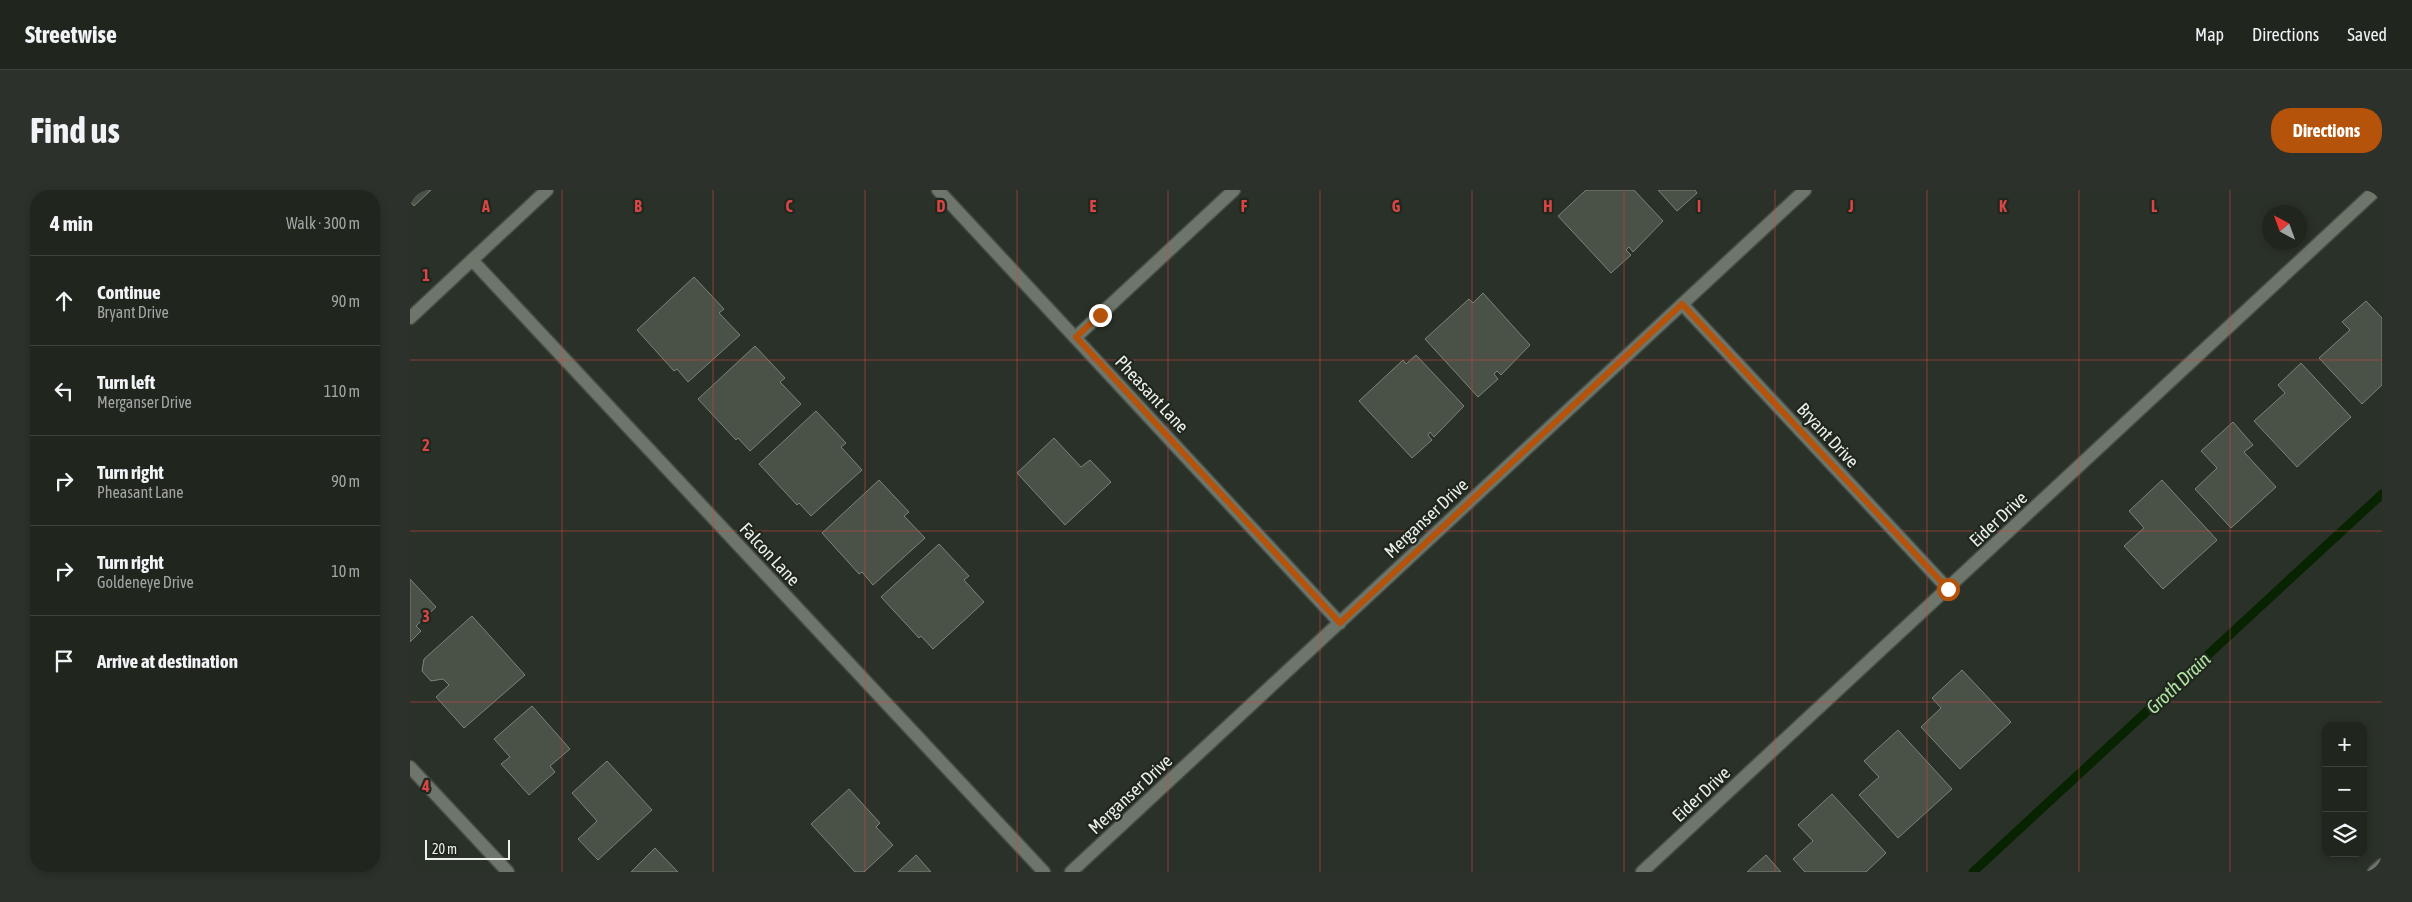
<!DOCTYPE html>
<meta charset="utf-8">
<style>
:root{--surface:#20251e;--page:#2d312b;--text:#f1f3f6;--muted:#a2a5a4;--line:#3d423c;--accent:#b45309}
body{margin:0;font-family:"Asap Condensed",sans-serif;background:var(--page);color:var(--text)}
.controls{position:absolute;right:15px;bottom:15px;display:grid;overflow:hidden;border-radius:10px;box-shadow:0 2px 8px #0003}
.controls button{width:45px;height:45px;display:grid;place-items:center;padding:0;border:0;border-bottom:1px solid var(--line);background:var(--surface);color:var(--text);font:25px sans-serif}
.compass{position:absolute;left:1852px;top:15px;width:45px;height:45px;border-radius:50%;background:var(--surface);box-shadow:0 2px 8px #0003;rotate:319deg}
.scale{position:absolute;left:15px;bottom:12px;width:85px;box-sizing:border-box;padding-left:5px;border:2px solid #ecf0ea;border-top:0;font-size:14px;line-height:18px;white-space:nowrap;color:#ecf0ea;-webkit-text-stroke:4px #20271e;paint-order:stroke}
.stop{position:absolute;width:15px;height:15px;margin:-11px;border:4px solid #b45309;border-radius:50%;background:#fff}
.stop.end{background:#b45309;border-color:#fff;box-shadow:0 1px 5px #0008}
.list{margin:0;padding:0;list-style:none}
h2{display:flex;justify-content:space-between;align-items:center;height:65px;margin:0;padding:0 20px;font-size:21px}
h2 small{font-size:16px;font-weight:400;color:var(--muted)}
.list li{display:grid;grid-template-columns:32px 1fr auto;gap:15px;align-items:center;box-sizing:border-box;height:90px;padding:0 20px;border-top:1px solid var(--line)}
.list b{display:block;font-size:19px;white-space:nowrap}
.list p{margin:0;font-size:16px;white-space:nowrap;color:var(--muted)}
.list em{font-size:16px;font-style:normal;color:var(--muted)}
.icon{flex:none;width:28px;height:28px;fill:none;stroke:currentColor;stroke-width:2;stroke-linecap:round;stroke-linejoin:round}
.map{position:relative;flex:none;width:1972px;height:682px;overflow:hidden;border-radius:20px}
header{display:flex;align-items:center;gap:30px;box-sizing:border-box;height:70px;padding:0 25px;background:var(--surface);border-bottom:1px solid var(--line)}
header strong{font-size:24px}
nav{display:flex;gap:28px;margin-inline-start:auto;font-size:18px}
.intro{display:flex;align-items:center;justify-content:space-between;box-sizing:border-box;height:120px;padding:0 30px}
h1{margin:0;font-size:35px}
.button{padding:12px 22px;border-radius:20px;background:var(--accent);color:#fff;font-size:18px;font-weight:700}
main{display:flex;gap:30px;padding:0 30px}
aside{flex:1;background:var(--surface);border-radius:20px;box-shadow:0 2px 8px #0003}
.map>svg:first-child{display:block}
</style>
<header>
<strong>Streetwise</strong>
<nav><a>Map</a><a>Directions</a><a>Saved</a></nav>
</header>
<div class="intro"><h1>Find us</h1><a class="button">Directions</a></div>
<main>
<aside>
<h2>4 min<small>Walk · 300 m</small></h2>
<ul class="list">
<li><svg class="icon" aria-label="ahead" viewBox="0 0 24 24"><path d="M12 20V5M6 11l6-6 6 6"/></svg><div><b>Continue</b><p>Bryant Drive</p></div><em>90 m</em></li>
<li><svg class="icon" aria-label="left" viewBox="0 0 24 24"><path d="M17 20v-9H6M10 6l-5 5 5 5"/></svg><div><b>Turn left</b><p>Merganser Drive</p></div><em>110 m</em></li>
<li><svg class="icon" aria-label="right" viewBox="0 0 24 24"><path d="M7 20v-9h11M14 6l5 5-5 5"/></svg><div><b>Turn right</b><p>Pheasant Lane</p></div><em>90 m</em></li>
<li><svg class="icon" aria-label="right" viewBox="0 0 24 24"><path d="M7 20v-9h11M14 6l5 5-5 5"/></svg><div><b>Turn right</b><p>Goldeneye Drive</p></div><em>10 m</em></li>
<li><svg class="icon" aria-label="arrive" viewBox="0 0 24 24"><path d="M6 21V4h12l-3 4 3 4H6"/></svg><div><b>Arrive at destination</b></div></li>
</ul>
</aside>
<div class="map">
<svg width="1972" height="682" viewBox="0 0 1972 682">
<rect width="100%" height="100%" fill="#2a3128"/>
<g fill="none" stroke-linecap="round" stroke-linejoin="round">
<path stroke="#072300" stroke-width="9" d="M1563,682L1972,304"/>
</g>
<path fill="#4a5248" stroke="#7c847a" d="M0,0H21L4,16L0,11Z
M1176,0H1224L1253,31L1223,62L1219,57L1216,60L1221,65L1201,83L1148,26Z
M1248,0H1285L1287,3L1267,21Z
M284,87L314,119L309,123L330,145L278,192L267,179L264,181L227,140Z
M1073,103L1120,155L1091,185L1087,181L1084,184L1088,189L1068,207L1015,149L1059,109L1063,113Z
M1956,111L1972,128V195L1952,214L1909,168L1940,140L1932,132Z
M345,156L375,188L370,192L391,214L340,261L328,248L326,250L288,209Z
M1006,165L1054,216L1024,247L1020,242L1018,245L1022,250L1002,268L949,211L993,170L996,174Z
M1891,173L1941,227L1887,277L1844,231L1875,203L1868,195Z
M406,221L436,253L431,257L452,280L401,326L389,313L387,315L349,274Z
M1823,232L1843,255L1834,262L1866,297L1821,338L1785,299L1807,278L1791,261Z
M644,248L671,277L680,270L701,292L655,335L607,283Z
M469,290L499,322L494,326L515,348L463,395L452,382L449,384L412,343Z
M1752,290L1807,350L1753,399L1714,356L1734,338L1719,321Z
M529,354L559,386L554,390L574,412L523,459L511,446L509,448L471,407Z
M0,389L26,417L6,436L11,441L0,452Z
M62,426L115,485L54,538L26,507L39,495L33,489L21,491L12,481L14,469Z
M1552,480L1601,532L1550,579L1511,537L1531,518L1522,508Z
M122,516L160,559L140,576L145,582L119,605L91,574L100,567L84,549Z
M1488,540L1542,599L1488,648L1449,605L1469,587L1454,571Z
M197,571L242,620L188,670L168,649L187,631L162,603Z
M439,599L470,633L466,637L483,655L454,682H445L401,634Z
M1422,604L1476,663L1456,682H1395L1383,669L1403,651L1388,635Z
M245,658L268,682H221Z
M506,665L521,682H488Z
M1356,665L1371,682H1337Z"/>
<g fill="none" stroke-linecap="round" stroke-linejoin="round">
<g stroke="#464d45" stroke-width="15">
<path id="minor" d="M528,0L930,433
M62,70L634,682
M1272,114L1538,399
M0,128L137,0
M666,147L824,0
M0,577L98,682
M661,682L1395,0
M1232,682L1966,0
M1964,682L1972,675"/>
</g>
<use href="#minor" stroke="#6e766b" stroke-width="12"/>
</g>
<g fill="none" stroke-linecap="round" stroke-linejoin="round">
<path stroke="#b45309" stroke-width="6" d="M690,125L666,147L930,433L1272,114L1538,399"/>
</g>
<path fill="none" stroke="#d94645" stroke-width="1" stroke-opacity="0.55" d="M152,0V682M303,0V682M455,0V682M607,0V682M758,0V682M910,0V682M1062,0V682M1214,0V682M1365,0V682M1517,0V682M1669,0V682M1820,0V682M0,170H1972M0,341H1972M0,512H1972"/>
<g text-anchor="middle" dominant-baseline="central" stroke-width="4.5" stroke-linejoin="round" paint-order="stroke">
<g font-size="18" fill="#ecf0ea" stroke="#20271e">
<text transform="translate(742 204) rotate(47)">Pheasant Lane</text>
<text transform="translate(1418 245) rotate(47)">Bryant Drive</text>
<text transform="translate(1016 328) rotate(-43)">Merganser Drive</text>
<text transform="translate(1588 329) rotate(-43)">Eider Drive</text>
<text transform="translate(360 364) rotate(47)">Falcon Lane</text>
<text transform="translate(720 604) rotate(-43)">Merganser Drive</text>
<text transform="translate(1291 604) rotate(-43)">Eider Drive</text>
</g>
<g font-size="19" font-style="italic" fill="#b1e2a2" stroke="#20271e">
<text transform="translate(1768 493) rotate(-43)">Groth Drain</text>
</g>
</g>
<g font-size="16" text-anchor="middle" font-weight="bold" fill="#d94645" stroke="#20271e" stroke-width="4.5" stroke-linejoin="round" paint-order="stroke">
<text x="76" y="22">A</text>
<text x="228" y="22">B</text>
<text x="379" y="22">C</text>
<text x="531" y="22">D</text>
<text x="683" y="22">E</text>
<text x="834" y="22">F</text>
<text x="986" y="22">G</text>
<text x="1138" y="22">H</text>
<text x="1289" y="22">I</text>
<text x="1441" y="22">J</text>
<text x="1593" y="22">K</text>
<text x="1744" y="22">L</text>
<text x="16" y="91">1</text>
<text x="16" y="261">2</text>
<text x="16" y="432">3</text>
<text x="16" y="602">4</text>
</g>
</svg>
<div class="controls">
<button>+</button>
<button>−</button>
<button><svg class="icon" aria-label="layers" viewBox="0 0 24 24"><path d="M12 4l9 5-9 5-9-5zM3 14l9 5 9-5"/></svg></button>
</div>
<svg class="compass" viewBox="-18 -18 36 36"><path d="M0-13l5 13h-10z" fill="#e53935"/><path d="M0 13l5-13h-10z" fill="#a2a5a4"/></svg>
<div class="scale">20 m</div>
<div class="stop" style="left:1538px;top:399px"></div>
<div class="stop end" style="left:690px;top:125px"></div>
</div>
</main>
